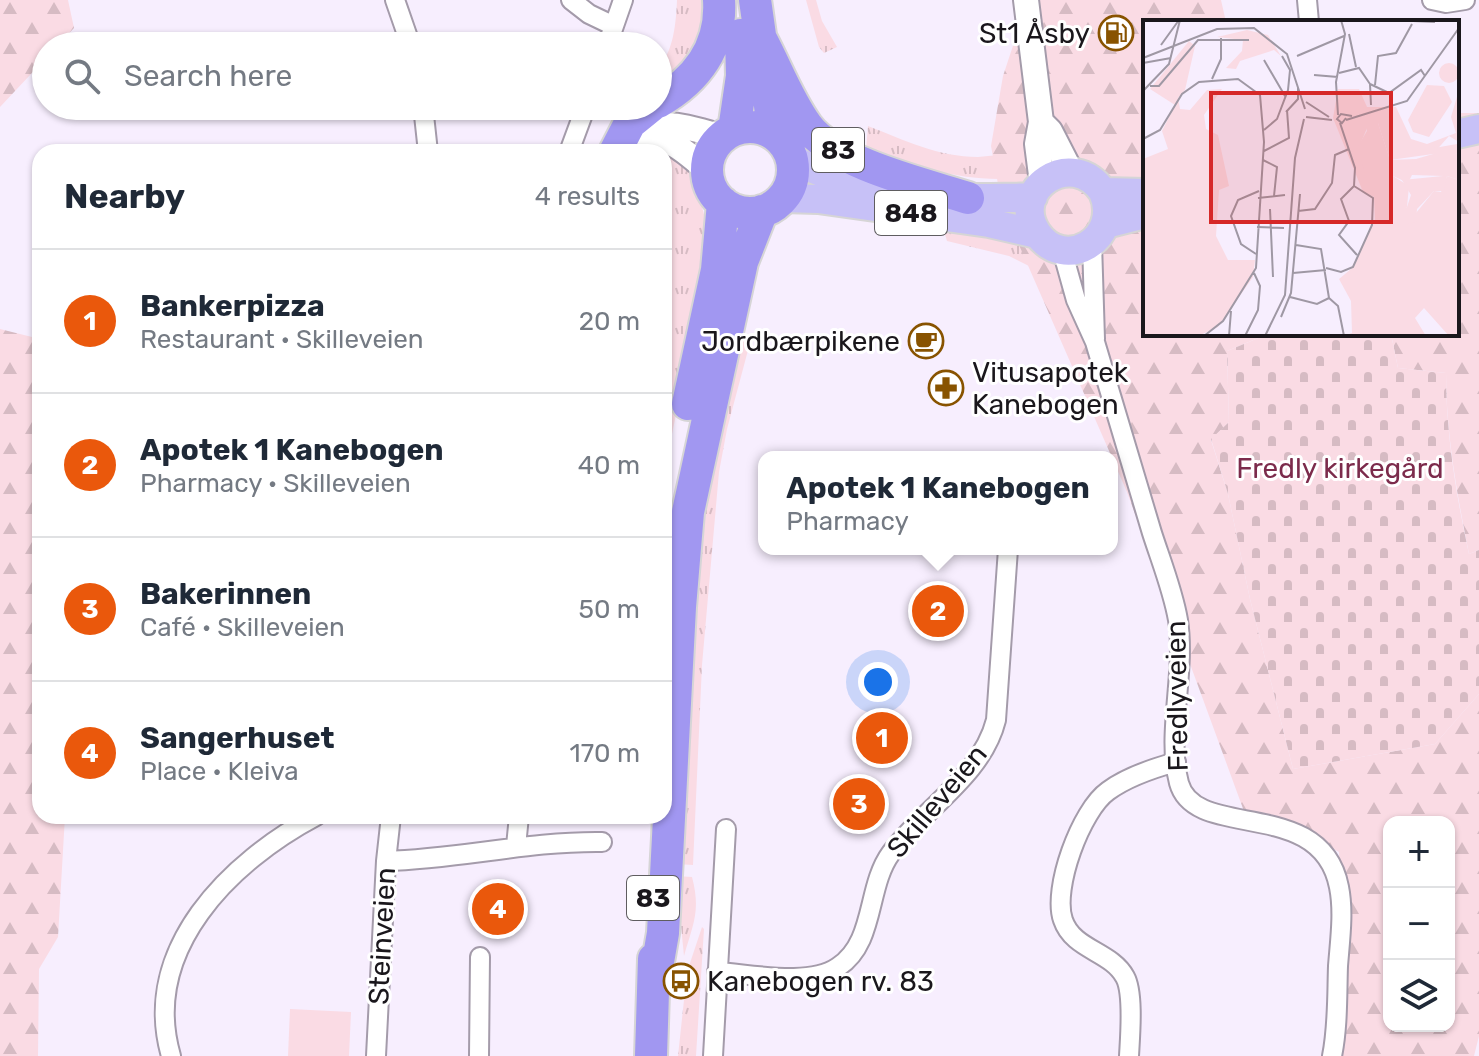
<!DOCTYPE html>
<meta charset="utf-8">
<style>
:root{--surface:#fff;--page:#f2f2f3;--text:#1f2937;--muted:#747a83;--line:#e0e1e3;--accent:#ea580c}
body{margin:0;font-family:Rubik,sans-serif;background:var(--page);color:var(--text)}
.controls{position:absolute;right:24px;bottom:24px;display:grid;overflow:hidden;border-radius:16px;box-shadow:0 2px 6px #0004}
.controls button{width:72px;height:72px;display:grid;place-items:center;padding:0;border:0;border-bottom:2px solid var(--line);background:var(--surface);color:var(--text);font:40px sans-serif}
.you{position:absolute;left:878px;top:682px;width:28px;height:28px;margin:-20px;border:6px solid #fff;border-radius:50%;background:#1a73e8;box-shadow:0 0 0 12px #1a73e833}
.badge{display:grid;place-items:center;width:52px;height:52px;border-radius:50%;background:var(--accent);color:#fff;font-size:26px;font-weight:700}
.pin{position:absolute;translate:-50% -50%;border:4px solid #fff;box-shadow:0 2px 8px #0006}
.popup{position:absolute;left:758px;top:451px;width:360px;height:104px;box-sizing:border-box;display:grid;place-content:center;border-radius:16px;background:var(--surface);filter:drop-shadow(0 2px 6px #0005);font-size:26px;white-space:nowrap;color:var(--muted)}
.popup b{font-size:30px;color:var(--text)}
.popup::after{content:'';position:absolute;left:50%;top:100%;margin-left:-16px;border:16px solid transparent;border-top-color:var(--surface)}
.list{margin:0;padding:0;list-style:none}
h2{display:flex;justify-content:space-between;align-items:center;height:104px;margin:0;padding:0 32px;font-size:34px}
h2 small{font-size:26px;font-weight:400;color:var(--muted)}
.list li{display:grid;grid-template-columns:52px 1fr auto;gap:24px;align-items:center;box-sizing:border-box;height:144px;padding:0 32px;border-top:2px solid var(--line)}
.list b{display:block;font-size:30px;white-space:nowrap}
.list p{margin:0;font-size:26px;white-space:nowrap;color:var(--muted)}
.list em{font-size:26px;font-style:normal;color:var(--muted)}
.icon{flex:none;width:44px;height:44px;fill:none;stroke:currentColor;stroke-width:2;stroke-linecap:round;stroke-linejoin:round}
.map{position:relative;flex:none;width:1479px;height:1056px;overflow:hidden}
.search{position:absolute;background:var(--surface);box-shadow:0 2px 6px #0004;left:32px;top:32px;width:640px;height:88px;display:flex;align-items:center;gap:20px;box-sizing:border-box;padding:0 28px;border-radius:44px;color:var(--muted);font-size:30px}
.panel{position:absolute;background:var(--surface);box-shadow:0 2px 6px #0004;left:32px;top:144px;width:640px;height:680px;border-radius:24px}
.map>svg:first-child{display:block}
</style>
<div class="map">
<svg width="1479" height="1056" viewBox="0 0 1479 1056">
<defs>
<pattern id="grass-tufts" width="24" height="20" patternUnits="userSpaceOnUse" patternTransform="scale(2)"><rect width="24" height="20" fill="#fadbe4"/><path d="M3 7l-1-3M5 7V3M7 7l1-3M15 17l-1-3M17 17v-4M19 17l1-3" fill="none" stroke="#d6bbc3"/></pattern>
<pattern id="forest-firs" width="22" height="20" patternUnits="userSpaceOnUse" patternTransform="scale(2)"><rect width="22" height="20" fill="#fadbe4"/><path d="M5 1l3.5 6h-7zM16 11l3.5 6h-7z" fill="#d6bbc3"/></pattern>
<pattern id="cemetery-stones" width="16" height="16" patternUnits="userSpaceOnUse" patternTransform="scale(2)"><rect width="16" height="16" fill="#fadbe4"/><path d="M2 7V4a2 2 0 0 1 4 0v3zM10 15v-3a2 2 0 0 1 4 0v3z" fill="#d6bbc3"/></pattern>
</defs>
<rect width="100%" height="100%" fill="#f7eefe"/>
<path fill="url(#grass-tufts)" d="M677,0H705C707,49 691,59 658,91V68C674,51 676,22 677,0Z
M806,0H816L822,21L837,47L824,53L819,47Z
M868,126C904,140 939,157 978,157C993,156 1008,154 1022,152L999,179C952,179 911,164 866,150Z
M652,147L669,152L692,170L705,218L706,268L664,473V346L670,302L664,264V152H640Z
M943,228L1012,241L1029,248L1035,269L1009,256L947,241Z
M739,339H751L727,429L719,472L702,665L693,865L676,864L690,578Z
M676,876L692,877C701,911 693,924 684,956Z
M702,927L704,929L696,1056H678L687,972Z"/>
<path fill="url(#forest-firs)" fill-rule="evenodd" d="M0,0H68L74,28L57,46H46V58L0,107Z
M1028,0H1221L1226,22H1145V334H1268L1227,351L1229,422L1211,440L1228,494L1250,599L1293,769L1435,744L1479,694V1036L1474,1056H1339L1345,1046L1339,852L1273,816L1245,814L1127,492L1002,206L991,146L1003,76ZM1389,822H1449V1026H1389Z
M1457,113H1479V550L1469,554C1457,495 1446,433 1446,373L1398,368L1391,334H1457Z
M0,329L40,339V364L38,368L40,379V816H65L58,937L39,969L38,1056H0Z"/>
<path fill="url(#cemetery-stones)" d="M1268,334H1391L1398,368L1446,373C1446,433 1456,495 1469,554L1479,550V694L1435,744L1293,769L1250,599L1228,494L1211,439L1229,422L1227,351Z"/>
<path fill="#fadbe4" d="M290,1009L351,1012L349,1056H288Z"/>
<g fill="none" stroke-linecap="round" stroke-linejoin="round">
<g stroke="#a49baa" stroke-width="22">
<path id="street" d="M395,0L411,46
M571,0L589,14L614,26
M1307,0L1309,22
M1432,0L1446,3L1465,0
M607,46L623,0
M423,106L428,152
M569,152L586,106
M1092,243L1095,339
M1062,250L1076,300L1095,342C1114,405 1133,469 1152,533C1161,561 1173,591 1178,620C1186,673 1166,734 1179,783C1195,842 1321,795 1339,887C1344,912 1340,940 1338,966C1337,995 1338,1027 1332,1056
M516,846L519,816
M386,861C461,859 527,841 602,842
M717,972C751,974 809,987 838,967C876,942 866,887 891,853C923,809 982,776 996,720L1008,549
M171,1056C140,949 231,861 316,816
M376,1056L386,861L391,816
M479,1056L480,957
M713,1056L726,829
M1129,1056C1130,1037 1134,993 1125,977C1111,951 1073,950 1063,920C1052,889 1081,810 1108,791C1127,777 1154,768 1176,762"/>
</g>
<g stroke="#a49baa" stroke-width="28">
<path id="secondary" d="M1026,0L1041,122L1037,144L1042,183
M1041,122L1050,131L1071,172
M637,137C667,133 686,152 708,171
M625,141C660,115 684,127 723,137"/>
</g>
<g stroke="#d6d5d6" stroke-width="32">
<path id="primary" d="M1457,134L1479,129
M792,159C863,196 953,201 1033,197
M1103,192C1123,239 1064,273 1037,233C1008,190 1072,146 1103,192L1145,193
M783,198L818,199L989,223L1037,234
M1106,224L1145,214"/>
</g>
<g stroke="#d6d5d6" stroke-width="36">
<path id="highway" d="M755,0L774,134
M761,39C776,67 788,100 807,126C834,163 924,184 968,198
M658,102C697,80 722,46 719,0
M707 170a43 43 0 1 1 86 0a43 43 0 1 1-86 0Z
M734,130L742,76L741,35
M615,152L630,123L651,106
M688,404L717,270L723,203
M655,979L663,933L680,607L688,512L742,262L762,211
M651,1056L654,959"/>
</g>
<use href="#street" stroke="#fff" stroke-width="18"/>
<use href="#secondary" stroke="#fff" stroke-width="24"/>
<use href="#primary" stroke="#c7c1f7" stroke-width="28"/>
<use href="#highway" stroke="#a197f1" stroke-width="32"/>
</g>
<defs>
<g id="fuel-ring" transform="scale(1.8)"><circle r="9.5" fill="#fff" stroke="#885300" stroke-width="1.5"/><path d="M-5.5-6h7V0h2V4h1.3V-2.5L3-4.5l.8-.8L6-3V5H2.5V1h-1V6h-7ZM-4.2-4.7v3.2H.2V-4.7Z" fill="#885300"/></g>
<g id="cafe-ring" transform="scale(1.8)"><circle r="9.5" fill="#fff" stroke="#885300" stroke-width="1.5"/><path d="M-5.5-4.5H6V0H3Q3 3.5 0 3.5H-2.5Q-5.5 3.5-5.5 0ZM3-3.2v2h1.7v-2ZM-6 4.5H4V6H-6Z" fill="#885300"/></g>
<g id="pharmacy-ring" transform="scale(1.8)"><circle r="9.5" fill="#fff" stroke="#885300" stroke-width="1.5"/><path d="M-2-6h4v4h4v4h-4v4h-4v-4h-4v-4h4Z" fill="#885300"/></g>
<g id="bus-ring" transform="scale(1.8)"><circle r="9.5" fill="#fff" stroke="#885300" stroke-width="1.5"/><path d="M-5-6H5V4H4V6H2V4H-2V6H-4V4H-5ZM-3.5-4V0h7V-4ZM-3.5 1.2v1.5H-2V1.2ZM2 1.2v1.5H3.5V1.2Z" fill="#885300"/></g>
</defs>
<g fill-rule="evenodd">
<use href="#fuel-ring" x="1116" y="33"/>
<use href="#cafe-ring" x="926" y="341"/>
<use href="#pharmacy-ring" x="946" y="388"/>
<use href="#bus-ring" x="681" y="981"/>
</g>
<g text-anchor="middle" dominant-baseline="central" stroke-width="6" stroke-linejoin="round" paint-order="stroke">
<g fill="#fff" stroke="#5f5d60" stroke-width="2">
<rect x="812" y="128" width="52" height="44" rx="6"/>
<rect x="875" y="191" width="72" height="44" rx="6"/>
<rect x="627" y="876" width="52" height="44" rx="6"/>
</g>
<g font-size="26" font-weight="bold" fill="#1a171c">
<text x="838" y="150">83</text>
<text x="911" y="213">848</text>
<text x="653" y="898">83</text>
</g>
<g font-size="28" fill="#1a171c" stroke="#fff" text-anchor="end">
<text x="1090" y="33">St1 Åsby</text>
<text x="900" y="341">Jordbærpikene</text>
<text x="972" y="372" text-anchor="start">Vitusapotek<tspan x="972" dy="32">Kanebogen</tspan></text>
<text x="707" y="981" text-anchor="start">Kanebogen rv. 83</text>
</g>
<g font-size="28" fill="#7c2b4c" stroke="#fff">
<text x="1340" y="468">Fredly kirkegård</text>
</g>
<g font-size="28" fill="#1a171c" stroke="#fff">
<text transform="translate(1177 696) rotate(-91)">Fredlyveien</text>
<text transform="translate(937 801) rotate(-50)">Skilleveien</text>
<text transform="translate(382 936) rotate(-87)">Steinveien</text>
</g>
</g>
<g transform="translate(1143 20)">
<rect width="316" height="316" fill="#f7eefe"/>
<path d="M104,10L125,15L138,36L131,30L97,41L93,49L83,48L99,31L100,20L74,17ZM46,21L52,26L42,70L35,78L37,89L47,90L64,70L79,69L61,95L63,109L75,115L86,166L76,170L73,216L85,240H112L110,257L75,307L55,316H0V139L25,129L19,111L32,85L7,69ZM195,69H216L224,87H253L268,119L284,124L313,113L308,97L316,70V122L306,116L290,134L247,140L235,103L224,108L216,127L226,166L250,156L266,166L264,187L258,191L273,193L291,171L298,172L304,156L316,160V316H306L281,288L272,298L283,316H200L209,313L208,281L196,259L208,249L232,200L231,177L220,172L190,98Z" fill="#fadbe4"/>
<path d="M316,132V160L304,156L301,171H291L274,189L273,202L247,209L251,192L264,187L268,175L259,160L300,156L303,138Z" fill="#fadbe4"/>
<path d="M240,93L235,103L247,140L273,139L290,134L291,128L314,124L316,132L303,139L312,147L301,156L269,155L265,163L250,156L243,164L225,167L215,126L224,111L221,98Z" fill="#fadbe4"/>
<path d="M296 53a10 10 0 1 1 20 0a10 10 0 1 1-20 0ZM284,65L301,66L309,82L286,117L270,112L265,100Z" fill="#fadbe4"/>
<path fill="none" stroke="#9f98a4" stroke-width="2" d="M248,0L292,2M206,14L213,47M18,25L36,0M154,36L201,16M0,38L74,9L111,8L144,34L162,89M121,40L142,76M0,43L28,38M196,53L216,48L227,64L228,85M171,55L195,57M69,59L78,39V18M227,64L246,73L278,50L282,56M232,65L235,36L253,33L269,4M7,66H16L55,20H106M0,71L26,44L37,0M163,82L186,97M143,92L155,79V68M195,95L193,62L202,14L198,0M163,97L189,100M203,98L199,103L194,99L198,94L209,96M203,100L264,81L316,8M197,103L212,148L211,166M121,110L134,99L145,70L147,50L139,36M0,119L17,110L39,74L56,62L95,59L117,75L121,122L113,248L80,301L61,316M121,131L146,118L144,90M120,140L134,147L131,176M211,166L198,179L206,201L196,215L214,235M115,178L142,175M127,189L130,257M155,191L172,189L189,163L192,135L206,129M114,207L141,208M153,225L178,229L186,278M113,234L98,224L88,196L95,180L116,171M183,248L198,252L210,247L229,205L230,178L211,166M150,253L183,250M147,277L174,284L186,278M186,278L195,286L201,316M138,297L148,273L157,174M86,316L88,291M102,316L115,290L117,266L111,253M122,316L142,275L152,138L161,99"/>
<path fill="#d62828" fill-opacity="0.15" stroke="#d62828" stroke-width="4" d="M68,73H248V202H68Z"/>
<rect width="316" height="316" fill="none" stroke="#1a171c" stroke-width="4"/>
</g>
</svg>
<div class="controls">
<button>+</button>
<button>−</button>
<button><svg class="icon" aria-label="layers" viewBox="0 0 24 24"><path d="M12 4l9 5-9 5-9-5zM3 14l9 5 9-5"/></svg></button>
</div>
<div class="you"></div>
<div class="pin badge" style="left:882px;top:738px">1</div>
<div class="pin badge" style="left:938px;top:611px">2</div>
<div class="popup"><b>Apotek 1 Kanebogen</b>Pharmacy</div>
<div class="pin badge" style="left:859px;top:804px">3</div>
<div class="pin badge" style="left:498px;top:909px">4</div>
<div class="search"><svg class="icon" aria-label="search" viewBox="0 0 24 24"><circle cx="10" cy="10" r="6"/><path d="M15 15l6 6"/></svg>Search here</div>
<section class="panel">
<h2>Nearby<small>4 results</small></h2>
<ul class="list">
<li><span class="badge">1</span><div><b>Bankerpizza</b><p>Restaurant · Skilleveien</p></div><em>20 m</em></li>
<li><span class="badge">2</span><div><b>Apotek 1 Kanebogen</b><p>Pharmacy · Skilleveien</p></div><em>40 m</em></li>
<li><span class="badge">3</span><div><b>Bakerinnen</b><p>Café · Skilleveien</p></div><em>50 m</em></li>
<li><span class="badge">4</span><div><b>Sangerhuset</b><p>Place · Kleiva</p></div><em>170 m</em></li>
</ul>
</section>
</div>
